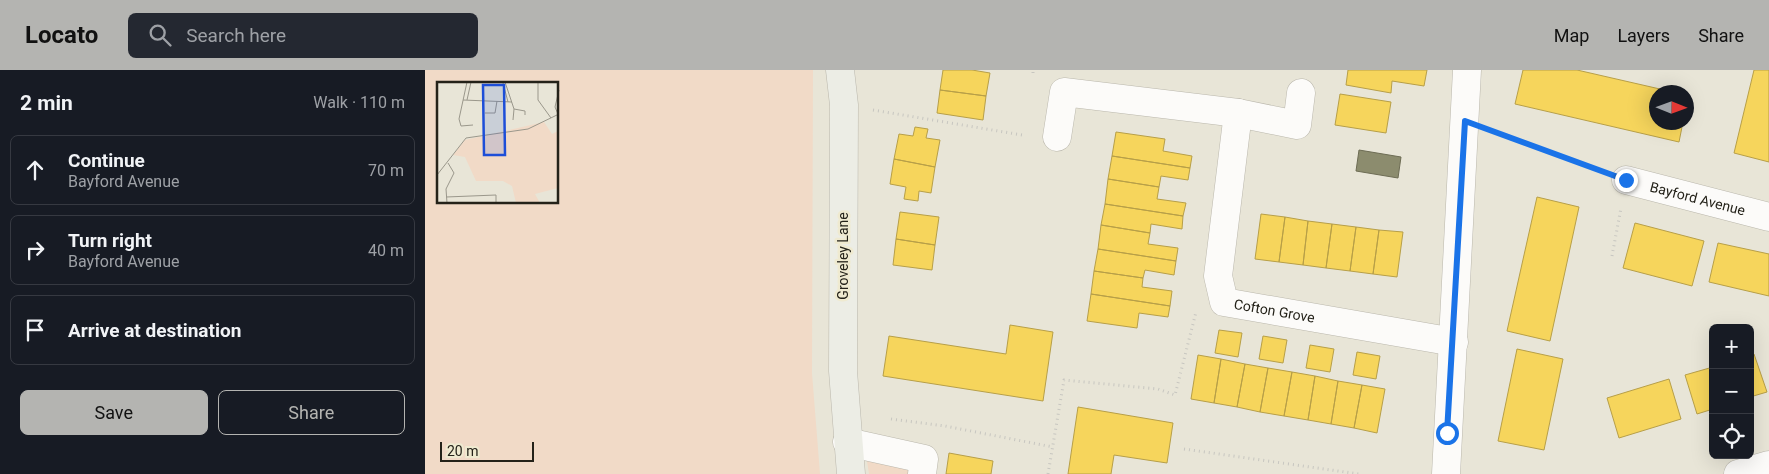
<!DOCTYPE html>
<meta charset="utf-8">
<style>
:root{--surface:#171b24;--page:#242831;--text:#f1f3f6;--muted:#9ea1a6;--line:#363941;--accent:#b4b4b1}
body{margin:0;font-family:Roboto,sans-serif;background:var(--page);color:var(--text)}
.controls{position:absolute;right:15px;bottom:15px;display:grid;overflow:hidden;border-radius:8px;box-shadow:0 5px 20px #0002}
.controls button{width:45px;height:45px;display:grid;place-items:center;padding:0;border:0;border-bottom:1px solid var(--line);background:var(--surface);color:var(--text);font:25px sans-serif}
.compass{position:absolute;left:1224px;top:15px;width:45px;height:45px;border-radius:50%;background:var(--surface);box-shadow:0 5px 20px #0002;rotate:91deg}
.scale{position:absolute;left:15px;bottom:12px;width:94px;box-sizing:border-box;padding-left:5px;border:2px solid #242219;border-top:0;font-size:14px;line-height:18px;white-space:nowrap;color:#242219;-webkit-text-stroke:4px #efead0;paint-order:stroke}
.stop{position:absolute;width:15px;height:15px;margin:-11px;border:4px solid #1a73e8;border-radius:50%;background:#fff}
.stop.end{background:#1a73e8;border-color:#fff;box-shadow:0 1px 5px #0008}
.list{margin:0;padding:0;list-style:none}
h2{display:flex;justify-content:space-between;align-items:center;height:65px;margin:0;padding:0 20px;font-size:21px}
h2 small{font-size:16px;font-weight:400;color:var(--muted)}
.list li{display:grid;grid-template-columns:32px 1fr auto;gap:15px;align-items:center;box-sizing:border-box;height:70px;margin:0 10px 10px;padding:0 10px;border:1px solid var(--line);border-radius:8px}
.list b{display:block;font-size:19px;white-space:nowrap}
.list p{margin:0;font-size:16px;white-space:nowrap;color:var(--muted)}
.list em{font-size:16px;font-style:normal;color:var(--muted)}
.actions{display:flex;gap:10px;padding:15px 20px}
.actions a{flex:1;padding:11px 0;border:1px solid var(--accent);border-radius:8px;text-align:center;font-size:18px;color:var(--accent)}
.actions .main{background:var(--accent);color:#111}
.icon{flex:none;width:28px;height:28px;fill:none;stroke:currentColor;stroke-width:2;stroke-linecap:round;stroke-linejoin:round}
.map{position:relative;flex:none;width:1344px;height:404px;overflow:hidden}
header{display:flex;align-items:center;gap:30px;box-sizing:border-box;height:70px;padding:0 25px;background:var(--accent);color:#111}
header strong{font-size:24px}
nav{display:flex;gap:28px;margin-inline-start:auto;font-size:18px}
.search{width:350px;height:45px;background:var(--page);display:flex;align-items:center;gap:12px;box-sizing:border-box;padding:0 18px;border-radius:8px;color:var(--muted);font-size:19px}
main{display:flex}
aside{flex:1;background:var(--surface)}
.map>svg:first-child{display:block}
</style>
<header>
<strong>Locato</strong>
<div class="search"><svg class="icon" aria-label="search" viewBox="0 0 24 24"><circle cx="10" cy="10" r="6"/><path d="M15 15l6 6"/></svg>Search here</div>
<nav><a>Map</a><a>Layers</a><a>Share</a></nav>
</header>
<main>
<aside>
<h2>2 min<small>Walk · 110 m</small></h2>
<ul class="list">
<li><svg class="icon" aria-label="ahead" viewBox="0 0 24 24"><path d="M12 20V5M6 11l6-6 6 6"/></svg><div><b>Continue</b><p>Bayford Avenue</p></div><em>70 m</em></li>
<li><svg class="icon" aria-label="right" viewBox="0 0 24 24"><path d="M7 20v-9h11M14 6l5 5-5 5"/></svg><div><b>Turn right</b><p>Bayford Avenue</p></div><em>40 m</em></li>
<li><svg class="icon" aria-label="arrive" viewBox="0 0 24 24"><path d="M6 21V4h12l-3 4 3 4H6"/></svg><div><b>Arrive at destination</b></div></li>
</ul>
<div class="actions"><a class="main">Save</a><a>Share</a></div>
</aside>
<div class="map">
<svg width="1344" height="404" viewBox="0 0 1344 404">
<rect width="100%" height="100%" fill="#e8e5d7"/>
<path fill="#f1dac7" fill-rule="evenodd" d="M0,0H388L387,303L395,404H0ZM14,14H132V132H14Z
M442,391L492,399L490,404H444Z"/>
<path fill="#f6d55c" stroke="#b79f48" d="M518,0H547L565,3L561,26L515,20Z
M923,0H1002L999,16L967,11L966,23L921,15Z
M1098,0H1152L1248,22H1232V52H1258L1254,72L1090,34Z
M1329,0H1344V92L1309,83Z
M515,20L561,26L558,50L512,43Z
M915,24L966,32L961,63L910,55Z
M490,57L503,59L501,68L515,70L510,97L469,89L474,64L488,66Z
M691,62L740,69L738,81L767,86L765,98L687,86Z
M687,86L765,98L763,110L736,106L734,117L683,109Z
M469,89L510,97L506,123L494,121L493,131L479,129L481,117L465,114Z
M683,109L734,117L732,129L761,133L758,146L680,134Z
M1112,127L1154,137L1125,271L1082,261Z
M680,134L758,146L757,159L726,154L725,163L676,155Z
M475,142L514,147L510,175L471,169Z
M836,144L860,147L854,192L830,189Z
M860,147L883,151L878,195L854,192Z
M883,151L907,154L901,198L878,195Z
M1210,153L1279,171L1267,216L1198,198Z
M907,154L931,157L925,201L901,198Z
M676,155L725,163L723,174L753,178L751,191L673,179Z
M931,157L954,160L948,204L925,201Z
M954,160L978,162L972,207L948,204Z
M471,169L510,175L507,200L468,195Z
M1293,173L1344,184V226L1284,212Z
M673,179L751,191L749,205L720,200L718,208L669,201Z
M669,201L718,208L717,217L747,221L745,236L666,224Z
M666,224L745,236L743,247L714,243L712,258L662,251Z
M585,255L628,262L618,331L458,306L464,266L581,284Z
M794,260L817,263L813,287L790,283Z
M838,266L862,270L858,293L834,289Z
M885,275L909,279L905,302L881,298Z
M1092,279L1138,289L1119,380L1073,371Z
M932,282L955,286L951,309L928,305Z
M1329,284L1342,322L1325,327V285Z
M773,285L796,289L789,333L766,329Z
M796,289L820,294L812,337L789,333Z
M820,294L843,298L835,342L812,337Z
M1288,297V339L1272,344L1260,305Z
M843,298L867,302L859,346L835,342Z
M867,302L890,306L883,350L859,346Z
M890,306L913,311L906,354L883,350Z
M1244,309L1256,349L1194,368L1182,328Z
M913,311L937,315L929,358L906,354Z
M937,315L960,319L952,363L929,358Z
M653,337L748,353L742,393L689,385L686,404H643Z
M524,383L568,391L566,404H521Z"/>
<path fill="#8c8c6e" stroke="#6d6c54" d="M934,80L976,87L973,108L931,101Z"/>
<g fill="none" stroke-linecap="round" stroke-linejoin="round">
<g stroke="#bab7ac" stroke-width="29">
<g id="minor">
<path id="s1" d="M813,43L793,206L799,232L1029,272"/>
<path d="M632,67L639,22L813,43L872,55L876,23"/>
<path id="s2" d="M1201,110L1344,147"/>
<path d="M422,372L499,389L497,404"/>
<path d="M1021,404L1042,0"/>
<path d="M1313,404L1344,395"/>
</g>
</g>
<g stroke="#bab7ac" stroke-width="29">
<path id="secondary" d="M415,0L419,35L418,301L426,404"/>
</g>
<path stroke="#c7c6c0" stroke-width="3" stroke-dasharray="1 4" stroke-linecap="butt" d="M608,3V0
M448,40L597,65
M1069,61L1173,99
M1187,186L1196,138
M466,349L520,356L628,377
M759,379L934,404
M623,404L639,310L733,319L750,325L771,242"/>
<use href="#minor" stroke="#fcfbf9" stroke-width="28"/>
<use href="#secondary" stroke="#ecede5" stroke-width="28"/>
</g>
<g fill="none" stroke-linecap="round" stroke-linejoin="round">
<path stroke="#1a73e8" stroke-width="6" d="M1022,363L1040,51L1201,110"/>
</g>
<g text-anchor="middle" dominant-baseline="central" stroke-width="5" stroke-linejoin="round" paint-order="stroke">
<g font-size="14" fill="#242219" stroke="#efead0">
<text stroke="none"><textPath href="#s2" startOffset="74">Bayford Avenue</textPath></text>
<text transform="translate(418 186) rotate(-90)">Groveley Lane</text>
<text stroke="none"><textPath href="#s1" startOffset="242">Cofton Grove</textPath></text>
</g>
</g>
<g transform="translate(12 12)">
<rect width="121" height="121" fill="#e8e5d7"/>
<path d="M107,40L115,52L121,49V106L98,112L103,121H79L75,104L66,99H39L28,75L16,73L28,58Z" fill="#f1dac7"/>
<path fill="none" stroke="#9a978b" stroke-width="1" d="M30,0L22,37L24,44L36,43M68,0L77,27L76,38M101,0V18L114,36M66,1L71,20M26,18L75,20M30,18L34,0M77,27L88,29V33M48,31H58L60,19M121,32L118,25L122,8M0,93L29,56L91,47L122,32M9,115L59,113V121M10,121L9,107L17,91L11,81"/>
<path fill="#1d4ed8" fill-opacity="0.15" stroke="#1d4ed8" stroke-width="2.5" d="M46,3H67L68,73H47Z"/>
<rect width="121" height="121" fill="none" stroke="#242219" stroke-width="2.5"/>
</g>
</svg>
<div class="controls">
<button>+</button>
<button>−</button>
<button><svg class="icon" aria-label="locate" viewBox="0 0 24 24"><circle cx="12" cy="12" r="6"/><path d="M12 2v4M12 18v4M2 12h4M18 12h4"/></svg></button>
</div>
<svg class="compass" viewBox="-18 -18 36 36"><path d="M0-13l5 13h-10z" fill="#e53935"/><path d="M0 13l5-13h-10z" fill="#9ea1a6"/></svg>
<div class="scale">20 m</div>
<div class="stop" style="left:1022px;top:363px"></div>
<div class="stop end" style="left:1201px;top:110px"></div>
</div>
</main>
